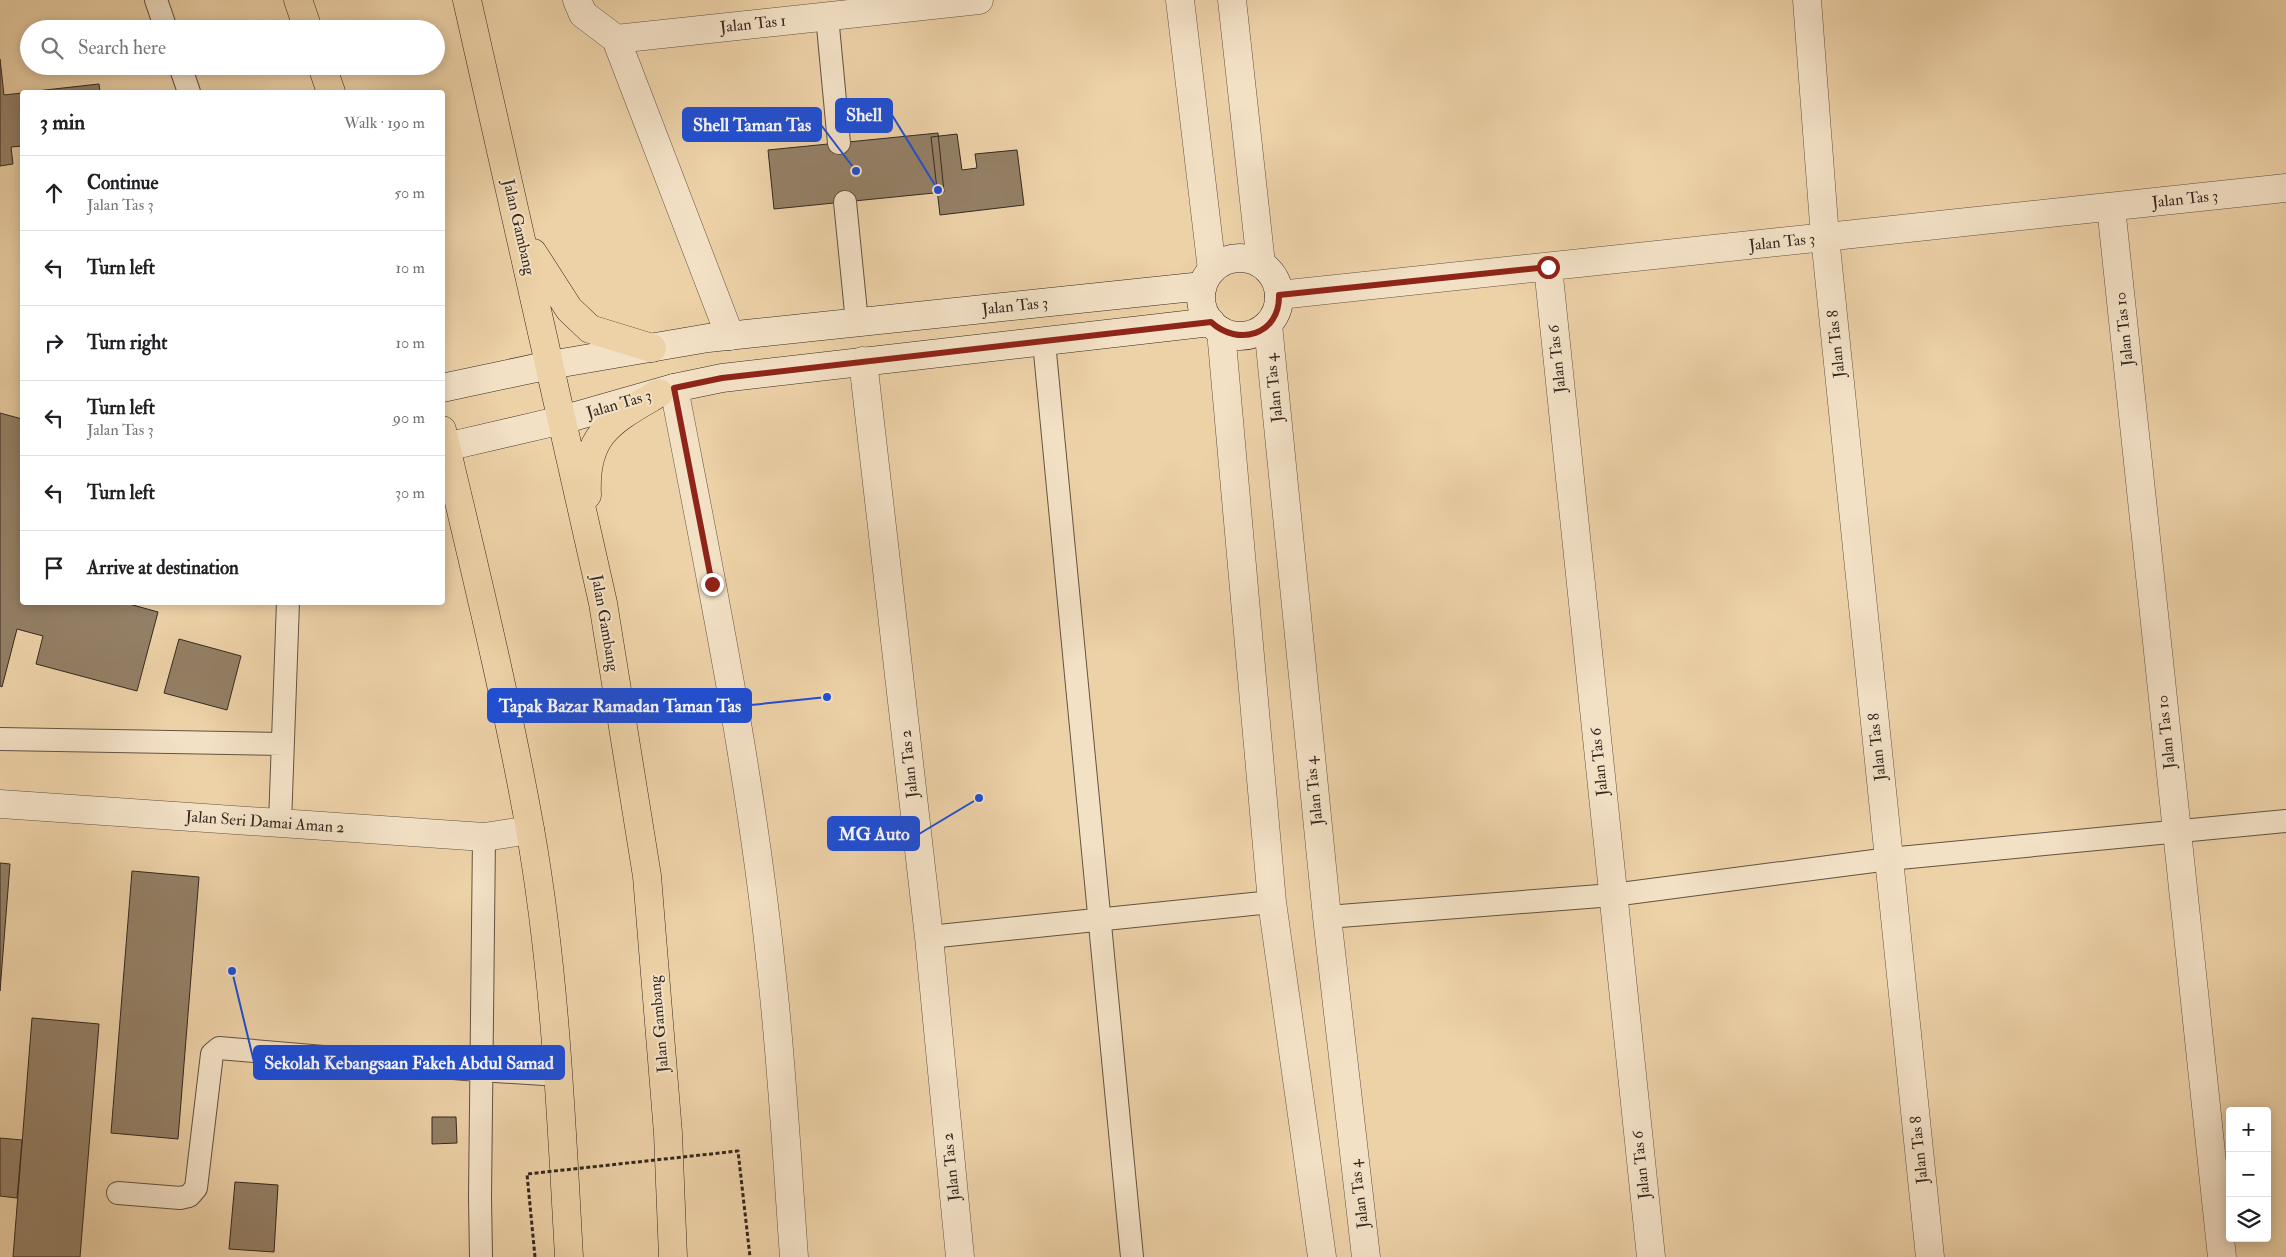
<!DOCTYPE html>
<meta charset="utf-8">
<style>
:root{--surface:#fff;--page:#f2f2f2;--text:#202124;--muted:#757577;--line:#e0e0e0}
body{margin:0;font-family:"IM FELL Double Pica",serif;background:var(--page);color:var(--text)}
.controls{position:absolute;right:15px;bottom:15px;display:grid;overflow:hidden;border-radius:5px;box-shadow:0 2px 12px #0003}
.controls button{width:45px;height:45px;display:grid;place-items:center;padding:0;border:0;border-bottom:1px solid var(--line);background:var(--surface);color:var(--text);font:25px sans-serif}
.stop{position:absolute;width:15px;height:15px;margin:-11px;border:4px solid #8f2418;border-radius:50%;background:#fff}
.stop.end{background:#8f2418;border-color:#fff;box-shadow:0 1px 5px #0008}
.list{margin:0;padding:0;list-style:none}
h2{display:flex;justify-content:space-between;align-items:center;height:65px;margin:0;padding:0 20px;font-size:21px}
h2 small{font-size:16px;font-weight:400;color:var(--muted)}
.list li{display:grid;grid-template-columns:32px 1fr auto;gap:15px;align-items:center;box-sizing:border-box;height:75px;padding:0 20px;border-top:1px solid var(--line)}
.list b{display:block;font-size:19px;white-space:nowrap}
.list p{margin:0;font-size:16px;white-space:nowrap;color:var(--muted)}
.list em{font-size:16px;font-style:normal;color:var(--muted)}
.icon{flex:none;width:28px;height:28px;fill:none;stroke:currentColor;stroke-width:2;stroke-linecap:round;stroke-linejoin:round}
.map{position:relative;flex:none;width:2286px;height:1257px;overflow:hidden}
.search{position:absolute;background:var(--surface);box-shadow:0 2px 12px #0003;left:20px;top:20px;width:425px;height:55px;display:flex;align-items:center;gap:12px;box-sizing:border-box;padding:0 18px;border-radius:28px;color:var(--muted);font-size:19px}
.panel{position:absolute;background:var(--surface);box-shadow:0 2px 12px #0003;left:20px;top:90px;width:425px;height:515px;border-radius:5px}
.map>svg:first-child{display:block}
</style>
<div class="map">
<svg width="2286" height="1257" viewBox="0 0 2286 1257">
<rect width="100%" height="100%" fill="#edd1a7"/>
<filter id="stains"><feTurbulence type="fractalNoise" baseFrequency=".004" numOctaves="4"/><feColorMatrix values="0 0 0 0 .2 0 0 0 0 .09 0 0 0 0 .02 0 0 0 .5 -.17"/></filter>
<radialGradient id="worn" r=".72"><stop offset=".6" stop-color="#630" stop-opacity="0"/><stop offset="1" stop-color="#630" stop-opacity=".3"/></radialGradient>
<path fill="#948066" stroke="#342920" d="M0,59L4,95L22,93V146L11,147L13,164L0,166Z
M99,84L100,92H27Z
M938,133L944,192L774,209L768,150Z
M957,134L962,170L977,168L975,154L1017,150L1024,205L940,215L931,137Z
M0,413L22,419V602H122L158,612L137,691L36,664L43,636L17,629L2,687L0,686Z
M179,639L241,656L227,710L164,693Z
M0,863L10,864L0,991Z
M132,871L199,877L178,1139L111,1133Z
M32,1018L99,1024L80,1257H13Z
M432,1117H456L457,1143L432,1144Z
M0,1138L22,1140L17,1198L0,1196Z
M235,1182L278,1185L274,1252L229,1249Z"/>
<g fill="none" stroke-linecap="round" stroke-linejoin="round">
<g stroke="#625342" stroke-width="24">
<path id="lane" d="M156,0L166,29
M827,16L839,143
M180,66L189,92
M845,202L857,322
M1044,342L1132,1257
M0,739L282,744
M280,823L288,602
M1327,917L1613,895L1889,859L2286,821
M929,937L1272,902
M118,1193L180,1198L189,1196L196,1188L212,1054L219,1048L465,1069L559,1075
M481,1257L480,1197L484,837"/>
</g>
<g stroke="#625342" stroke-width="29">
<path id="street" d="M577,0L583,14L616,39L730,336
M1180,0L1212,270
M1232,0L1261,264
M1807,0L1825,237L1930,1257
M616,39L979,0
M2111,207L2222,1257
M1548,267L1651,1257
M1279,295L2286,188
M1268,325L1327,917L1366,1257
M1221,331L1272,902L1322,1257
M863,361L929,937L960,1257
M674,388C711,580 751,773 771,967C782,1063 787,1160 794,1257
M0,804L484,837L530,830"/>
</g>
<g stroke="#342920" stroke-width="29">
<path id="secondary" d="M1201 297a39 39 0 1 1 78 0a39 39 0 1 1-78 0Z
M442,388L550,365L708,338L1203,286
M446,447L562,420L674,388L722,378L1211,322"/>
</g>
<g stroke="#342920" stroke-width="29">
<path id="highway" d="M298,0L308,29
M467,0L603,603L647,876L668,1133L673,1257
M322,66L331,92
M533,253L569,309L590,329L652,348
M442,430C473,562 506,695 530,829C555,970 561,1114 569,1257
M587,495C584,433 612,421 659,393"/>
</g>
<use href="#lane" stroke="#f3e1c6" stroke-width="22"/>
<use href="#street" stroke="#f3e1c6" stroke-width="28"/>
<use href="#secondary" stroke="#f3e1c6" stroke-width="28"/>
<use href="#highway" stroke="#edd1a7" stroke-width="28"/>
<path stroke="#342920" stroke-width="3" stroke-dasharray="4 2.5" stroke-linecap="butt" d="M535,1257L527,1174L738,1151L750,1257"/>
</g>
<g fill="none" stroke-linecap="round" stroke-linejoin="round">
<path stroke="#8f2418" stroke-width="6" d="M712,584L674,388L722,378L1211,322C1238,347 1280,335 1279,295L1548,267"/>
</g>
<g text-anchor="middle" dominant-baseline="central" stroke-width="4" stroke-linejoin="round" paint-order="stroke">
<g font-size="16" fill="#342920" stroke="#f3e1c6">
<text transform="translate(753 24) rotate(-6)">Jalan Tas 1</text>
<text transform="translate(2185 199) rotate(-6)">Jalan Tas 3</text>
<text transform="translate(519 227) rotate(77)">Jalan Gambang</text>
<text transform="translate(1782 242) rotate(-6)">Jalan Tas 3</text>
<text transform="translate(1015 306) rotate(-6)">Jalan Tas 3</text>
<text transform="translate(2124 329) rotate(-96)">Jalan Tas 10</text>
<text transform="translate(1836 344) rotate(-96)">Jalan Tas 8</text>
<text transform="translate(1557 359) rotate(-96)">Jalan Tas 6</text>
<text transform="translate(1274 388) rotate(-96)">Jalan Tas 4</text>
<text transform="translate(619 404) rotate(-16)">Jalan Tas 3</text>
<text transform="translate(605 623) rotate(80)">Jalan Gambang</text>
<text transform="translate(2166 732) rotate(-96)">Jalan Tas 10</text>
<text transform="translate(1877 747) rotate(-96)">Jalan Tas 8</text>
<text transform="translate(1599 762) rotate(-96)">Jalan Tas 6</text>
<text transform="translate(909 764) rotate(-96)">Jalan Tas 2</text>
<text transform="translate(1314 791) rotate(-96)">Jalan Tas 4</text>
<text transform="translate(265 822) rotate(4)">Jalan Seri Damai Aman 2</text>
<text transform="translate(659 1024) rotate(-95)">Jalan Gambang</text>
<text transform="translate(1919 1150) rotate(-96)">Jalan Tas 8</text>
<text transform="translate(1641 1165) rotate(-96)">Jalan Tas 6</text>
<text transform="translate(951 1167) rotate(-96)">Jalan Tas 2</text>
<text transform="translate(1359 1194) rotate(-97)">Jalan Tas 4</text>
</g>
</g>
<path fill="none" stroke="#1d4ed8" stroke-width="2" d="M938 190L892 115M856 171L821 125M827 697L751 705M979 798L919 834M232 971L254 1062"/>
<g fill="#1d4ed8" stroke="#f3e1c6" stroke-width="2">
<circle cx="938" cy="190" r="5"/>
<circle cx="856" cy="171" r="5"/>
<circle cx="827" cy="697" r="5"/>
<circle cx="979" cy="798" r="5"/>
<circle cx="232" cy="971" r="5"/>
</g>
<g fill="#1d4ed8" stroke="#1d4ed8" stroke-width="2">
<rect x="836" y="99" width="56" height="33" rx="5"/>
<rect x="683" y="108" width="138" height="33" rx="5"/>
<rect x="488" y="689" width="263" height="33" rx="5"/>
<rect x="828" y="817" width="91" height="33" rx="5"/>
<rect x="254" y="1046" width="310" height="33" rx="5"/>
</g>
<g font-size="18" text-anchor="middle" font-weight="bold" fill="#fff">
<text x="864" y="121">Shell</text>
<text x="752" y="131">Shell Taman Tas</text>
<text x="620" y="712">Tapak Bazar Ramadan Taman Tas</text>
<text x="874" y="840">MG Auto</text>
<text x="409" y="1069">Sekolah Kebangsaan Fakeh Abdul Samad</text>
</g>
<rect width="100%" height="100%" filter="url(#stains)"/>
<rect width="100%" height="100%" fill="url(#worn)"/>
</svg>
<div class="controls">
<button>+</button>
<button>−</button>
<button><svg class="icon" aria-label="layers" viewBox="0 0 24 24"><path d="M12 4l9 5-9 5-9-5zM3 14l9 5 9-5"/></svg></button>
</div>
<div class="stop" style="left:1548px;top:267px"></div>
<div class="stop end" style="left:712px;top:584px"></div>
<div class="search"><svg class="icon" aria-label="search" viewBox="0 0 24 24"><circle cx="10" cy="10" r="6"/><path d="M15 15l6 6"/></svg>Search here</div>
<section class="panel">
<h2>3 min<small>Walk · 190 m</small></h2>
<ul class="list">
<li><svg class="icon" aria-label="ahead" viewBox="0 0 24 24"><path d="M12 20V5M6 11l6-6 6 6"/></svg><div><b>Continue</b><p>Jalan Tas 3</p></div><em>50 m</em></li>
<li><svg class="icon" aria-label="left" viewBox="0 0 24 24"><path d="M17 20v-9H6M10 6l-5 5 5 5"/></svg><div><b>Turn left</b></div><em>10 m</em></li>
<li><svg class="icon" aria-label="right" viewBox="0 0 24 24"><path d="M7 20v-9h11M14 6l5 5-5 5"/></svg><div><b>Turn right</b></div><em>10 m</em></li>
<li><svg class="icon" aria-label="left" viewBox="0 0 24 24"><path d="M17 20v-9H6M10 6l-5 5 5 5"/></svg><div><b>Turn left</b><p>Jalan Tas 3</p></div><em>90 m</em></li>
<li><svg class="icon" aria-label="left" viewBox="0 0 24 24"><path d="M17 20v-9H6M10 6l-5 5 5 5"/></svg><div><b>Turn left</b></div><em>30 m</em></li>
<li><svg class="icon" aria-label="arrive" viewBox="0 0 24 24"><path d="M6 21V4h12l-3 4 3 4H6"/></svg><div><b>Arrive at destination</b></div></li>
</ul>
</section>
</div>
